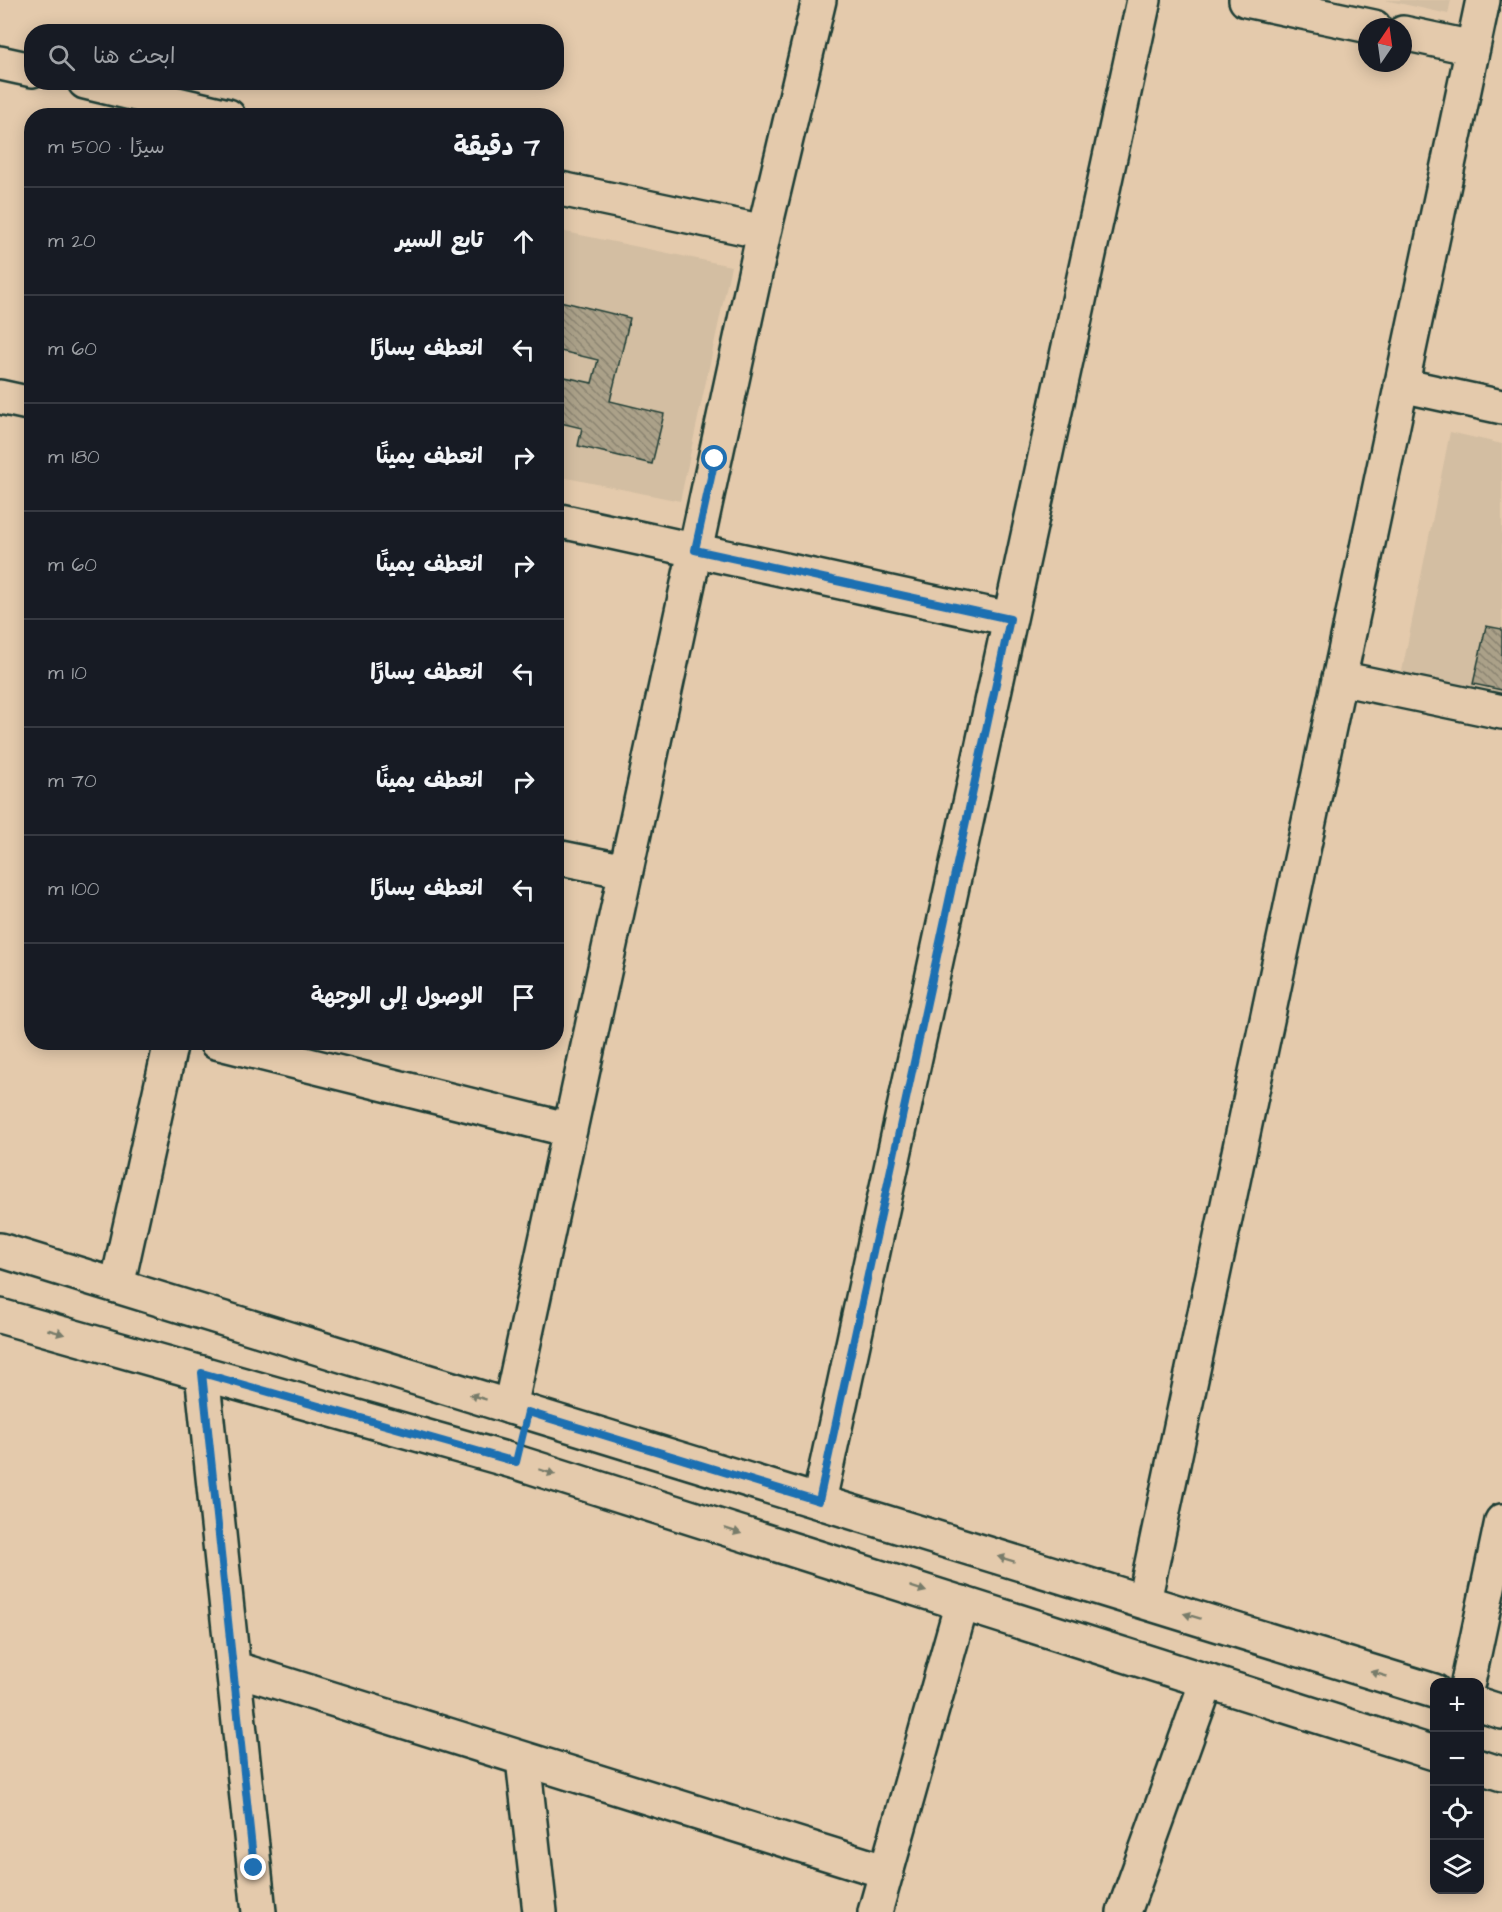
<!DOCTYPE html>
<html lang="ar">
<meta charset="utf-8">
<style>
:root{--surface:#171b24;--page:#20242c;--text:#f1f3f6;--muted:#9ea1a6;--line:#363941}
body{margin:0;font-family:"Architects Daughter","Playpen Sans Arabic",sans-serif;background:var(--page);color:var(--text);direction:rtl}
.controls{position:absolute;right:18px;bottom:18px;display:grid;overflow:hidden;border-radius:12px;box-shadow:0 3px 15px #0003}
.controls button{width:54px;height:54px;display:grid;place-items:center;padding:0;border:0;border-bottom:2px solid var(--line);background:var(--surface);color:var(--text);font:30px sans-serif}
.compass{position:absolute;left:1358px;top:18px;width:54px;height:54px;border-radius:50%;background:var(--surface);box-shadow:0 3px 15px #0003;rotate:13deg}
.stop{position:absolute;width:18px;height:18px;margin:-14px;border:4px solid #1f6fb2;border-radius:50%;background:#fff}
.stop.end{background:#1f6fb2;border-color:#fff;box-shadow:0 2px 6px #0008}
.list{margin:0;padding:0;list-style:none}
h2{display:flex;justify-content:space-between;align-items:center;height:78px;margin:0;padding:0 24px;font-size:26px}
h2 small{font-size:20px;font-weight:400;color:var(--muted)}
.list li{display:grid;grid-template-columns:39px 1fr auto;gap:18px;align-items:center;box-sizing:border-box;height:108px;padding:0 24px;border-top:2px solid var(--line)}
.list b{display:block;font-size:22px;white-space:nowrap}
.list em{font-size:20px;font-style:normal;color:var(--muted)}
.icon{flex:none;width:33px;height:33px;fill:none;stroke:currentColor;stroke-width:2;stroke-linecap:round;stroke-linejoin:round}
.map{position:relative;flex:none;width:1502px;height:1912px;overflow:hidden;direction:ltr}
.search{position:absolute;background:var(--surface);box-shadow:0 3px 15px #0003;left:24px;top:24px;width:540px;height:66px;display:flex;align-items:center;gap:15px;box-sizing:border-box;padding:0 21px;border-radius:24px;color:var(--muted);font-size:22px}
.panel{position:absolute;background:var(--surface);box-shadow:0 3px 15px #0003;left:24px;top:108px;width:540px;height:942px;border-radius:24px;direction:rtl}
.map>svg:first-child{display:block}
</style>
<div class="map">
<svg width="1502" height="1912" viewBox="0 0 1502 1912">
<defs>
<pattern id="building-back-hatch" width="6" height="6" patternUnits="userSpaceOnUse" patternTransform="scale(1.5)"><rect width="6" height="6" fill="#aba189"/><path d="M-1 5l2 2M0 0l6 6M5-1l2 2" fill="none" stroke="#8b8471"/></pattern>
</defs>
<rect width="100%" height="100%" fill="#e4caac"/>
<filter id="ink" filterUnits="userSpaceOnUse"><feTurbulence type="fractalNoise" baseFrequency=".0167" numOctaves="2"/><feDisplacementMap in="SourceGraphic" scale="12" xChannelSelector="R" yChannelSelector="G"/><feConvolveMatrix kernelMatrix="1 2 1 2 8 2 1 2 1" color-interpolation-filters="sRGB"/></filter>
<g filter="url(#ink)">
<path fill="#d3bea2" d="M1385,0H1451L1448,14Z
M556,230L731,266L680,501L557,476Z
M1450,432L1502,444V702L1400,681Z"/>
<path fill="url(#building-back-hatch)" stroke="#1f3d34" stroke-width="1.5" d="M556,300L630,318L610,401L664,414L652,464L578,446L582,428L556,422V375L592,383L598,360L556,350Z
M1486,626L1502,629V690L1473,684Z"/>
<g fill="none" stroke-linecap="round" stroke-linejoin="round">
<g stroke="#1f3d34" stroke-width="38">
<path id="minor" d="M1246,0L1374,27
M1403,33L1473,48
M0,63L32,70
M85,82L228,116
M556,188L764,232
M1401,385L1502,407
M0,397L32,404
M556,520L1010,619
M1339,678L1502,712
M556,857L626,871
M216,1042L570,1130
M117,1286L171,1042
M202,1373L259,1912
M510,1407L764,232L819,0
M819,1501L1144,0
M1144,1601L1483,0
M233,1668L887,1872
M1468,1682L1502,1521
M523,1759L540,1912
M875,1912L962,1603
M1124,1912L1207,1681"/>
</g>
<g stroke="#1f3d34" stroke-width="38">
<path id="major" d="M0,1250L1434,1691
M0,1316L516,1462L1434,1753
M1480,1705L1502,1712
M1480,1767L1502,1774"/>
</g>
<use href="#minor" stroke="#e4caac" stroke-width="33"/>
<use href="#major" stroke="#e4caac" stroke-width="33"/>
</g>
<defs><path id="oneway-solid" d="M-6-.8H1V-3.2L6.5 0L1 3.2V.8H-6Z" transform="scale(1.5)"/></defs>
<g fill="#787c6a">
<use href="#oneway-solid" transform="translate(56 1332) rotate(16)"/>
<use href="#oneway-solid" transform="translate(478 1397) rotate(-163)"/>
<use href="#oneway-solid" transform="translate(547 1472) rotate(18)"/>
<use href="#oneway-solid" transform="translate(733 1531) rotate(18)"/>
<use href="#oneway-solid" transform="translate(1006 1559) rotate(-163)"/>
<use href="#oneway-solid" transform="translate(918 1589) rotate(18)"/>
<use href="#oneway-solid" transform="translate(1192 1616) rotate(-163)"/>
<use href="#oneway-solid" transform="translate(1379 1674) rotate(-163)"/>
</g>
</g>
<g fill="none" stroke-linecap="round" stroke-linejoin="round" filter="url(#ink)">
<path stroke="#1f6fb2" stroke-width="8" d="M254,1868L202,1373L516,1462L528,1412L819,1501L1010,619L695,550L715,459"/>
</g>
</svg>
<div class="controls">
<button>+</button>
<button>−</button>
<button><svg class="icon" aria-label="locate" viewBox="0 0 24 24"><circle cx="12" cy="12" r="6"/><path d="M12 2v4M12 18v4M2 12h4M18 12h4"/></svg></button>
<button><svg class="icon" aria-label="layers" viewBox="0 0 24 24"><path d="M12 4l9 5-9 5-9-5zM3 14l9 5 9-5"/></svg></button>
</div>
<svg class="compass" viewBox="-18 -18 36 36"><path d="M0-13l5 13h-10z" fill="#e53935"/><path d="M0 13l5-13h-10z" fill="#9ea1a6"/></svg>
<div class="stop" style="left:715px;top:459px"></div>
<div class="stop end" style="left:254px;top:1868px"></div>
<div class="search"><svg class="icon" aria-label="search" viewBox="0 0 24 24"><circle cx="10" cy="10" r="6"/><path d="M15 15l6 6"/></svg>ابحث هنا</div>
<section class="panel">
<h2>7 دقيقة<small>سيرًا · 500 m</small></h2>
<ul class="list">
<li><svg class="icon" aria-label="ahead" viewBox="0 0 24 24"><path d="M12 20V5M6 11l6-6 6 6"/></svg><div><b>تابع السير</b></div><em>20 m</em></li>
<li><svg class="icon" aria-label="left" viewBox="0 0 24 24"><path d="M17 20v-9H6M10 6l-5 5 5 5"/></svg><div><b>انعطف يسارًا</b></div><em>60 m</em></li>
<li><svg class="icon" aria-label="right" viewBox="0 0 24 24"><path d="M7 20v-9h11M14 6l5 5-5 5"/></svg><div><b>انعطف يمينًا</b></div><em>180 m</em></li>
<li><svg class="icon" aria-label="right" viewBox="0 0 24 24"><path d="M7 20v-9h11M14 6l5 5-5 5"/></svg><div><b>انعطف يمينًا</b></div><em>60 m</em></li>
<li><svg class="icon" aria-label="left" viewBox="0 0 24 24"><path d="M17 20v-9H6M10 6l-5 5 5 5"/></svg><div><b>انعطف يسارًا</b></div><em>10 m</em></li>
<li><svg class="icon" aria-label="right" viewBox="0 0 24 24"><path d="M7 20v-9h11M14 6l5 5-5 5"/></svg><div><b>انعطف يمينًا</b></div><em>70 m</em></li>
<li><svg class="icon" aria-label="left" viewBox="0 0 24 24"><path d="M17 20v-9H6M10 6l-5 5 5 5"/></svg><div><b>انعطف يسارًا</b></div><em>100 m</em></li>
<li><svg class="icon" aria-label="arrive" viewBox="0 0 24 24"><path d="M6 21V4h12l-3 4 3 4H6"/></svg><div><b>الوصول إلى الوجهة</b></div></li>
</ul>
</section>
</div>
